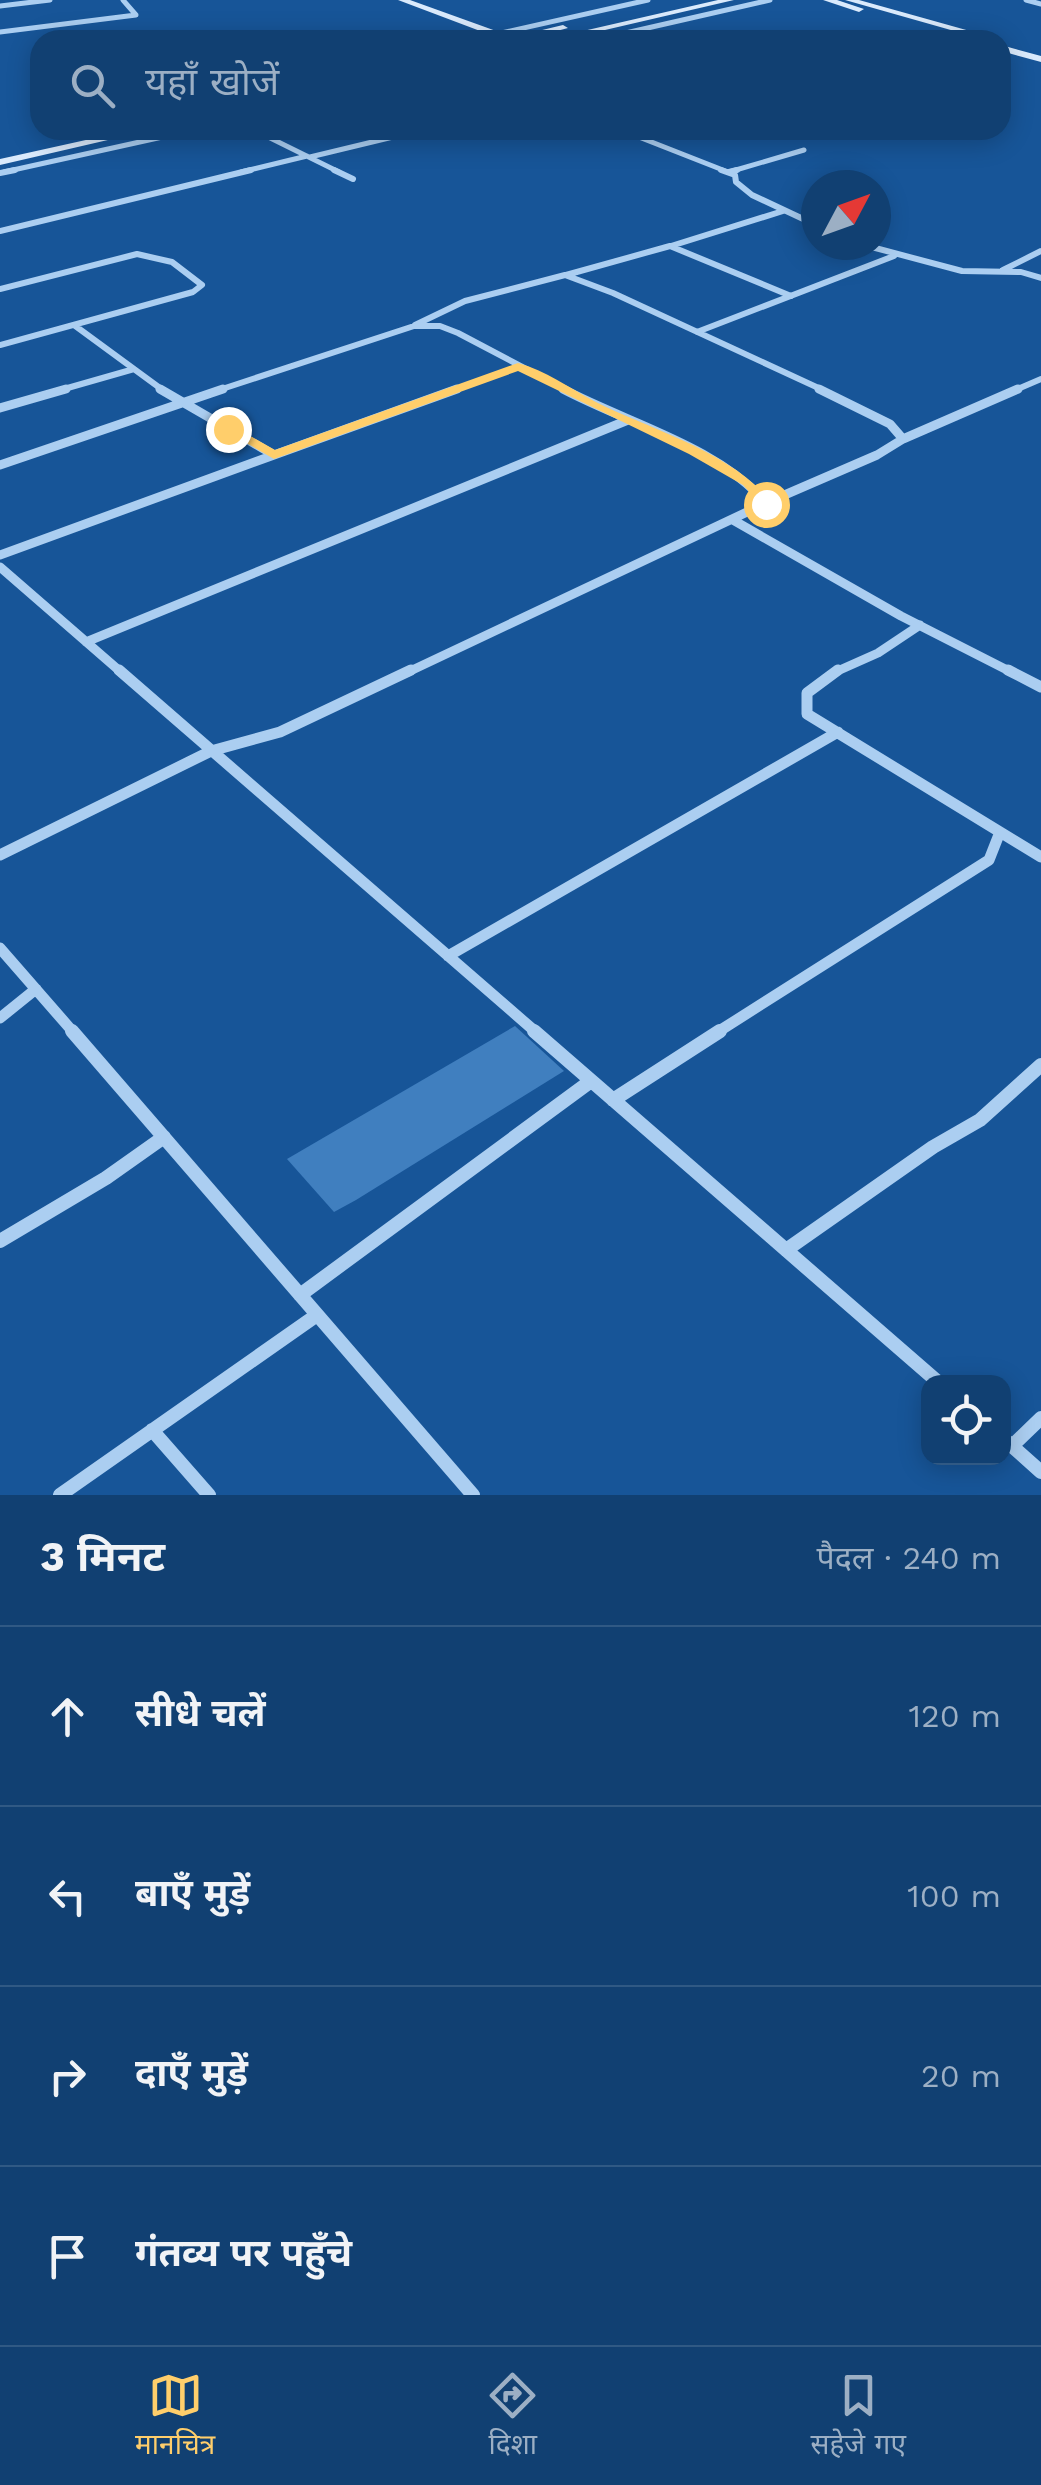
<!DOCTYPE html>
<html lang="hi">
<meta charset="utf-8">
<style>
:root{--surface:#114072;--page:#1a4777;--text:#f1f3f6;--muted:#9cafc4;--line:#305984;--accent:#ffce6b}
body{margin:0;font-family:"Work Sans","Noto Sans Devanagari",sans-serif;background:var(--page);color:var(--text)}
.controls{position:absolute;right:30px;bottom:30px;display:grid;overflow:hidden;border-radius:20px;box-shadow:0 5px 25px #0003}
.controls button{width:90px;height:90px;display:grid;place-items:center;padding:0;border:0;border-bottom:2px solid var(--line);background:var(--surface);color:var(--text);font:50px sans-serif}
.compass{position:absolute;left:801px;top:170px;width:90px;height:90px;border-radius:50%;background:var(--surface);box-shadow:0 5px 25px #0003;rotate:49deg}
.stop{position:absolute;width:30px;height:30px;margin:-22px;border:8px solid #ffce6b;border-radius:50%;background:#fff}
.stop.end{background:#ffce6b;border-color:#fff;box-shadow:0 2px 10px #0008}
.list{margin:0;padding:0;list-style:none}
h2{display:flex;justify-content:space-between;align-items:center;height:130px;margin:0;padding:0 40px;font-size:42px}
h2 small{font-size:32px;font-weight:400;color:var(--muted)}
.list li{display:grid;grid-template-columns:65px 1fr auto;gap:30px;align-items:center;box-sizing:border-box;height:180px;padding:0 40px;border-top:2px solid var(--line)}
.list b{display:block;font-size:38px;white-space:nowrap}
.list em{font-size:32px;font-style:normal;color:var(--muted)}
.icon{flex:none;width:55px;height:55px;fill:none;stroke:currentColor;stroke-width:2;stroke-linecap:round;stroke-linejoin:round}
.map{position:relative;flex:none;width:1041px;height:1495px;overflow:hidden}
.search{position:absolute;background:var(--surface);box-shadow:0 5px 25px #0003;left:30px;right:30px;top:30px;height:110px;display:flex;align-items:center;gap:25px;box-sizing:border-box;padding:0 35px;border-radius:30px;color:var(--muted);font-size:38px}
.sheet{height:850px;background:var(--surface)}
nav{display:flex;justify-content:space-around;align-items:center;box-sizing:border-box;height:140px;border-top:2px solid var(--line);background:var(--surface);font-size:28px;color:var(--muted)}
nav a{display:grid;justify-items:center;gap:5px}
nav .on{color:var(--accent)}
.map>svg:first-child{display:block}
</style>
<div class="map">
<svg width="1041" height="1495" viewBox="0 0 1041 1495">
<rect width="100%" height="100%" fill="#175598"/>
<path fill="#407fbf" d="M515,1026L564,1071L356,1200L334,1212L287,1159Z"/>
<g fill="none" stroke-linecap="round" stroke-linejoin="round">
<path stroke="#abcef1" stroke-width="5" d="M1026,0L1041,4
M0,6L50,0
M0,32L136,15L123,0
M497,34L648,0
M595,40L770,0
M254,130L339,172
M621,130L728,172
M310,157L422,130
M4,172L194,130
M241,172L307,156
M729,172L804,150"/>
<path stroke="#abcef1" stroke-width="6" d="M334,170L353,179
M721,170L735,175L736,182L752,195L816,225
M729,172L737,170
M0,173L15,170
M0,231L251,170
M864,245L962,271L1021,272L1041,278
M671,246L783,211
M1003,270L1041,251
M566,275L670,246L791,296
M0,289L137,254L172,262L202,285L193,292L0,345
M74,325L164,391
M415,325L465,301L565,275L613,293L825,391
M697,332L894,256
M57,391L134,369
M216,391L414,326H440L458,333L568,391
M451,391L518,367
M1013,391L1041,379"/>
<path stroke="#abcef1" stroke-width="9" d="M0,408L66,389
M903,439L1018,389
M274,455L457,389
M0,465L223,389
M766,503L877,455L903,439L890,424L819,389
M733,520L901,616L1013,673
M0,555L274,455L160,389
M0,567L122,673
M86,642L628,420
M406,673L766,503C717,446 629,424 563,389
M833,673L878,653L920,625"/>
<path stroke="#abcef1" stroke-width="11" d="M119,670L537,1033
M838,670L807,693V714L1041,857
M1008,670L1041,687
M0,855L211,751L280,732L411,670
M0,948L74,1033
M448,956L838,732
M0,1018L36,989
M716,1033L989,860L1000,832"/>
<path stroke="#abcef1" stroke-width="14" d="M72,1031L473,1495
M534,1031L938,1382
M613,1100L720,1031
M0,1241L106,1178L164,1137
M786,1250L933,1147L980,1120L1041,1065
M300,1295L591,1081
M152,1430L209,1495
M1004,1439L1041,1472
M1012,1446L1041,1418
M60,1495L317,1315"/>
<path fill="#daeafc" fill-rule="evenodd" d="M398,0H410L513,37L563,25L568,28L523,40H504Z
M718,0H734L562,40H544Z
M823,0H837L864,9L859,12Z
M845,0H859L1002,40H986Z
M1001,45L1041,56V62L1001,51Z
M131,130H151L0,165V159Z"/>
</g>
<path fill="#ffce6b" d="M518,363C546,371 568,387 594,401C653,431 730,450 773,504L762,506L743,485L689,454L518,371L274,459L222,429L233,426L275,450Z"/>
</svg>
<div class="controls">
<button><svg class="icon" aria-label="locate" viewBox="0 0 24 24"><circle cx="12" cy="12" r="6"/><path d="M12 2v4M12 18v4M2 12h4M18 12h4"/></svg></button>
</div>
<svg class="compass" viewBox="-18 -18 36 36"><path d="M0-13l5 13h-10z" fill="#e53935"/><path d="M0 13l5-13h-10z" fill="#9cafc4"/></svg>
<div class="stop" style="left:766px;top:504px"></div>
<div class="stop end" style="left:228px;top:429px"></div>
<div class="search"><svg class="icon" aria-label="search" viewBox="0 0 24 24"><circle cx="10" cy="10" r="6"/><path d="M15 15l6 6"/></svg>यहाँ खोजें</div>
</div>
<section class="sheet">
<h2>3 मिनट<small>पैदल · 240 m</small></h2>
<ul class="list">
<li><svg class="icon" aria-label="ahead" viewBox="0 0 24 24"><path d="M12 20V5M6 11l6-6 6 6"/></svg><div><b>सीधे चलें</b></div><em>120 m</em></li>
<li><svg class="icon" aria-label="left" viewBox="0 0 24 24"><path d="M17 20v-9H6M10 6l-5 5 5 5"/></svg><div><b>बाएँ मुड़ें</b></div><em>100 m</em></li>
<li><svg class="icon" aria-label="right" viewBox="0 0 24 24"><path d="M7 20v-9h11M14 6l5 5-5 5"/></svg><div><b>दाएँ मुड़ें</b></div><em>20 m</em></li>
<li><svg class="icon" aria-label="arrive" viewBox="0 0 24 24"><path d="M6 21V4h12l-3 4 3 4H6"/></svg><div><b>गंतव्य पर पहुँचे</b></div></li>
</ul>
</section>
<nav>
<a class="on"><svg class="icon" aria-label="map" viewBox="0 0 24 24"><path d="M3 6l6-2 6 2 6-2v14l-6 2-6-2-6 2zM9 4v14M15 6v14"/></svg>मानचित्र</a>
<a><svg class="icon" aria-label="directions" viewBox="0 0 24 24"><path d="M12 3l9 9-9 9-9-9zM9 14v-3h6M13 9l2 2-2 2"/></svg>दिशा</a>
<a><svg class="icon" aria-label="saved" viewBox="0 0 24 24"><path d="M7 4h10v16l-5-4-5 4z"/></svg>सहेजे गए</a>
</nav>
